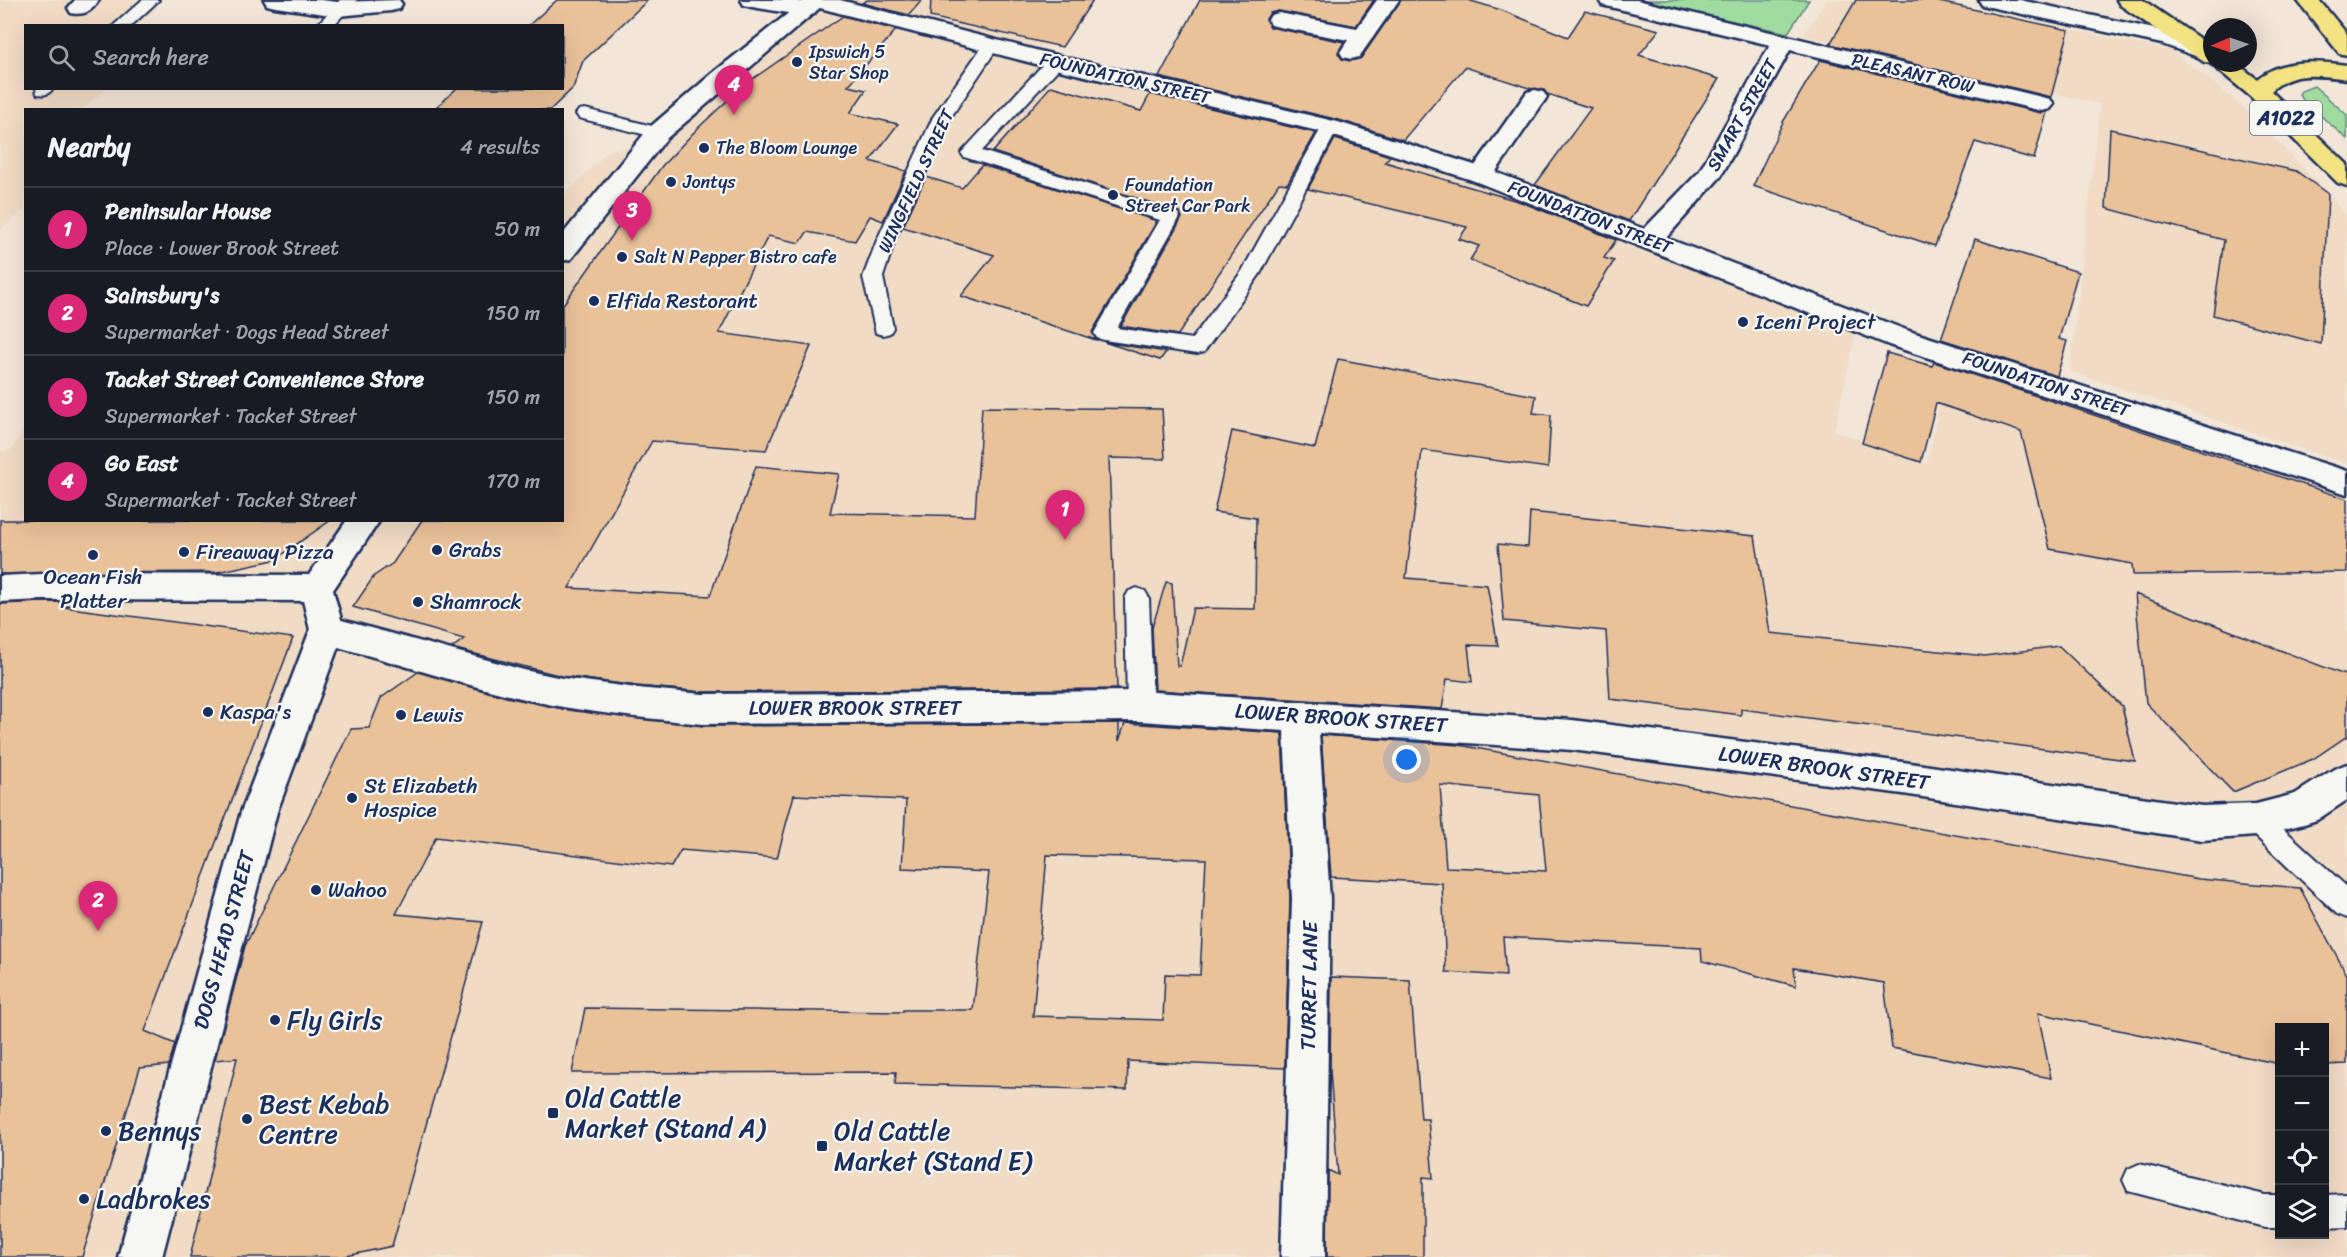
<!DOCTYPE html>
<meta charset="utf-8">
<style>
:root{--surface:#171b24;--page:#242831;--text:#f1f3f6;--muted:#9ea1a6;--line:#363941;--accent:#db2777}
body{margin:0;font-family:Sriracha,sans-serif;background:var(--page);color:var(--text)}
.controls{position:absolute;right:18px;bottom:18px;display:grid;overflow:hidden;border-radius:0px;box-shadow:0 6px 24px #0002}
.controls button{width:54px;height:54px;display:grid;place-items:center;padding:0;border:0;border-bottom:2px solid var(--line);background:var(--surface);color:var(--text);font:30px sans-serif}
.compass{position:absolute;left:2203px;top:18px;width:54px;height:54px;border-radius:50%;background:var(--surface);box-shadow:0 6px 24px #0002;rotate:268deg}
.you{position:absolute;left:1407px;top:760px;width:21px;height:21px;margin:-15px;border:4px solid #fff;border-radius:50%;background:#1a73e8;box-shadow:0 0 0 9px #1a73e833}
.badge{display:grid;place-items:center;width:39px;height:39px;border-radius:50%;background:var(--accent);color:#fff;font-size:20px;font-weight:700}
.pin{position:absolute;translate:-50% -50px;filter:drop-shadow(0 2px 3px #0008)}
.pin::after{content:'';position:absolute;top:32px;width:21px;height:18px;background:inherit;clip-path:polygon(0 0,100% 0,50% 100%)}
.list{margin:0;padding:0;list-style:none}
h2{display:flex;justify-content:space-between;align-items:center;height:78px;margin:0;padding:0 24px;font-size:26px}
h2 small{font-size:20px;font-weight:400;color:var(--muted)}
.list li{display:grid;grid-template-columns:39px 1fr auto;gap:18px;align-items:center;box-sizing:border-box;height:84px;padding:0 24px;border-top:2px solid var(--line)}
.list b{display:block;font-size:22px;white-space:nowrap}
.list p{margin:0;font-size:20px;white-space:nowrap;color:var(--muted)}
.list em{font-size:20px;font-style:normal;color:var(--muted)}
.icon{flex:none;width:33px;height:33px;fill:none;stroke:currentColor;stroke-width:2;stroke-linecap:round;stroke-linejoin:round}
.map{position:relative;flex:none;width:2347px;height:1257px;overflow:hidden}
.search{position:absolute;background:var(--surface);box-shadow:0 6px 24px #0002;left:24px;top:24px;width:540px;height:66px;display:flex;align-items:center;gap:15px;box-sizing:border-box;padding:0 21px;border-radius:0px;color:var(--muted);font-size:22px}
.panel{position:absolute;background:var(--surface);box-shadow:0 6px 24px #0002;left:24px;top:108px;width:540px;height:414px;border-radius:0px}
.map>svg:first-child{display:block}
</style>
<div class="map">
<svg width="2347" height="1257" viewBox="0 0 2347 1257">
<rect width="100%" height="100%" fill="#f2e6d8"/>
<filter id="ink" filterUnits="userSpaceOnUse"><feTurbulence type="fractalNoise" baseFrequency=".0167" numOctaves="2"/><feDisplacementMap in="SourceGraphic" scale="12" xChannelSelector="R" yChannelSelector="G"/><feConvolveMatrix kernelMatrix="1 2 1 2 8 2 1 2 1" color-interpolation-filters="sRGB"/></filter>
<g filter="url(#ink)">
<path fill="#f0dbc5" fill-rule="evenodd" d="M0,0H146L157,8L137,25L26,26V88L106,89L82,109L26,110L25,209L0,230Z
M818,0H1093L1062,47L996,44L1330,127L1858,323L1834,431L1927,463L1949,358L2347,485V1257H0V451L11,450L25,429L26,520H562L563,197L608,151L649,142ZM2280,1028H2324V1234H2280Z
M1827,0H1930L2173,51L2244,108L2328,193L2347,218V464L2070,371L2100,104L1803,35Z"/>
<path fill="#a0dba0" stroke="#5e857f" stroke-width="1.5" d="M1635,0H1809L1788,33Z
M2314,86L2347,115V139L2303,100L2299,94L2301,91Z"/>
<path fill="#eac29a" stroke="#1b2f5e" stroke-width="1.5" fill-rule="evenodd" d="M557,0H648L583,61L573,88L550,110H433L457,88H562V26H528Z
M867,0H922L909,15L862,3Z
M931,0H1093L1062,47L930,17Z
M1200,0H1374L1356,26L1279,11L1270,13L1266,19L1270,27L1344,42L1338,53L1342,59L1350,61L1361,58L1401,0H1468L1501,10L1568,37L1585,11L1659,30L1639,55L1719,79L1629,221L1535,185L1591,108L1547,94L1544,90L1532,89L1465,67L1403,140L1339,120L1159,77Z
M1856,0H1930L2069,30L2051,97L1830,44Z
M843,16L896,30L848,86L866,90L850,113L898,124L870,161L906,171L883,221L870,216L855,241L807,232L800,243L768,236L719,333L811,346L766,450L652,441L569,588L710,596L756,466L839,474L830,513L975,516L982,407L1162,409L1165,459L1109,458L1117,689L703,692L637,686L562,676L452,648L464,639L353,607L374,576L393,563L422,520H562V306L662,166L699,127L744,85Z
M1820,60L2041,113L2047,112L2034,159L1975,142L1935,246L1753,186L1783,122Z
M1051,86L1141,111L1150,94L1316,133L1287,184L1279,183L1178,335L1121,326L1182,218L1180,212L993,152Z
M2110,129L2296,171L2328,194L2321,344L2213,315L2224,240L2106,208Z
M1335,139L1390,156L1385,162L1521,202L1616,240L1604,258L1614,261L1586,306L1470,260L1479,246L1459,239L1467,227L1308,189Z
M982,165L1157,221L1092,332L1096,340L961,296L994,255L903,227L926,177L962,188Z
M1975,239L2078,272L2059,339L2067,341L2057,376L1941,339Z
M1104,342L1166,352L1160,360Z
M1887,353L1932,366L1934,362L2347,499V572L2133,575L2132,564L2050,549L2021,432L1936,403L1921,462L1862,443Z
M1338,359L1536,396L1533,413L1551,415L1548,468L1422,450L1406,578L1487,585L1498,646L1468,645L1472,682L1447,679L1442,709L1155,690L1152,628L1166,582L1172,583L1177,666H1180L1193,608L1255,609L1256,518L1214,512L1232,431L1315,448Z
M1530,512L1755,536L1770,633L1985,656L2059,646L2122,706L2135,761L1741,709V715L1610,699L1606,631L1504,621L1498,544L1528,547Z
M0,520H331L274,560L217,572L0,574Z
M2135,594L2347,676V736L2313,759L2233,792L2146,703Z
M42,602H85L63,607L293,638L145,1031L175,1044L169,1065L140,1068L82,1257H0V604Z
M418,672L506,697L563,709L703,726L1119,723V741L1125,723L1282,733L1290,899L1285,1068L1128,1061L1127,1090L895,1084L896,1072L572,1073L585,1008L903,1012V1010H973L989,872L902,868L906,800L794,795L777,858L681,850L671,867L436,837L396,914L483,922L392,1246L342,1257H190L237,1058L215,1060L245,946L351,729L369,728L381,698ZM1047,855L1206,859L1200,975L1165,974L1163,1020L1033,1016Z
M1321,735L1459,745L2199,879L2300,888L2347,975V1064L2325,1065V1028H2280V1064L2038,1013L2051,1078L1892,1048L1884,983L1794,968L1796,986L1702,961L1701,948L1503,937L1506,976L1446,972L1442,883L1331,877ZM1440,785L1539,795L1546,871L1446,867Z
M1331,977L1410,980L1421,1119H1428L1433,1178L1423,1177V1257H1327L1328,1170L1338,1175L1330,1071Z"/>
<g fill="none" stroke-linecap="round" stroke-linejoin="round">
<g stroke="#1b2f5e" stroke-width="4">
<path id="service" d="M142,0H159L131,26H113Z
M340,0H357L333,26H316Z
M992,39L1000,44L951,117L895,240L883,277L893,328L890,333L883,335L876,333L863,277L877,240L933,117L986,41Z
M1055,57L1063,62L1061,66L982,151L1178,213L1180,217L1117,328L1192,339L1242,271L1324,123H1336L1339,127L1260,274L1204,352L1197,354L1104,340L1097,338L1094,333L1160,220L964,157L961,153L1049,58Z
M36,88H53C49,95 44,95 37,94Z
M585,109L664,129L667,133L664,137L658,138L579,118L576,114L579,110Z
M1137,588L1145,591L1149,598L1153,706L1149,714L1140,717L1131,714L1127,706L1125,598L1129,591Z
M2256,808L2265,812L2347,887V918L2337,914L2247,828L2243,820L2247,812Z
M2139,1164L2265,1195H2280V1227H2265L2128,1191L2123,1180L2128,1169Z
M2347,1194V1226L2324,1227V1195Z"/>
</g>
<g stroke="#1b2f5e" stroke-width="5">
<path id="pedestrian" d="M1535,90L1543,92L1547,97L1490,180L1481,183L1472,180L1469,175L1472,170L1527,92Z"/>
</g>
<g stroke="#1b2f5e" stroke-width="5">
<path id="minor" d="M75,0H99C92,11 84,16 71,13L68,8Z
M264,0H321L338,2L399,0L402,4L399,9L391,11L338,16L275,7L267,5Z
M741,0H791L807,3V0H840L1059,56L1338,122L1490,170L1644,229L1699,172L1770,45L1602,5L1599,0H1637L2050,99L2054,104L2050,109L2042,111L1790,50L1721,176L1666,238L1909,331L2347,471V494L1889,345L1472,180L1322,132L1055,69L816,7L814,14L806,16L752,7L744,5Z
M1377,0H1399L1359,57L1351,59L1343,57L1340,52L1348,40L1279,27L1271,25L1268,20L1271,15L1279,13L1357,28Z
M1979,0H2020L2168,32L2212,48V62L2162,44L1990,7L1982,5Z
M42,574L316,575L327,579L332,588L327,597L316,601L42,600L0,602V576Z
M327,616L524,670L562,678L637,688L703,694L1140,691L1572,720L1903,762L2202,806L2256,804L2295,794L2334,769L2347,764V800L2317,820L2304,824L2256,836L2202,840L1903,794L1572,750L1319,733L1330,899L1325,1257H1281L1292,899L1284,731L1140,721L703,724C656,719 609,715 563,707C487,693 412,667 338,647L277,812L162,1257H118L241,812L310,630L315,620Z"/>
</g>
<g stroke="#1b2f5e" stroke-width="5">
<path id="tertiary" d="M805,0H829L667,138L571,259L562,261V235L649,128L714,72Z
M347,520H380L333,590L344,630L339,640L327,644L315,640L310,630L300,588Z"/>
</g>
<g stroke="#1b2f5e" stroke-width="5">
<path id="primary" d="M2117,0H2143L2212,47V63H2236L2257,79C2282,58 2316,61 2347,65V79C2321,76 2292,70 2271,91L2347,164V186L2338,183L2250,96L2210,63L2204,62L2120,5Z
M2297,0H2319L2347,34V55L2339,53Z"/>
</g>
<use href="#service" fill="#f6f6f2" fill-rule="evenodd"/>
<use href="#pedestrian" fill="#f6f6f2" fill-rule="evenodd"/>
<use href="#minor" fill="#f6f6f2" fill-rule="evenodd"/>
<use href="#tertiary" fill="#f6f6f2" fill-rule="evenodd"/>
<use href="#primary" fill="#f4e382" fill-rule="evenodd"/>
</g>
</g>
<g fill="#1b2f5e" stroke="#f6f6f2" stroke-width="2">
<circle cx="797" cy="62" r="6"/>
<circle cx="704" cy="148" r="6"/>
<circle cx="671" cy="182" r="6"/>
<circle cx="1113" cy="195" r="6"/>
<circle cx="622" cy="257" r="6"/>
<circle cx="594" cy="301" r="6"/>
<circle cx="1743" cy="322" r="6"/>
<circle cx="437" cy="550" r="6"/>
<circle cx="184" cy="552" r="6"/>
<circle cx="93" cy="555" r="6"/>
<circle cx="418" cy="602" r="6"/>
<circle cx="208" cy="712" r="6"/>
<circle cx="401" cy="715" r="6"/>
<circle cx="352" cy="798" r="6"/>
<circle cx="316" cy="890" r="6"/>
<circle cx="275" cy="1020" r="6"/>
<rect x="547" y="1107" width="12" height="12" rx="3"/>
<circle cx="247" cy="1119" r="6"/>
<circle cx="106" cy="1131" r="6"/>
<rect x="816" y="1140" width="12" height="12" rx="3"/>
<circle cx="84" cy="1199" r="6"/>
</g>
<g text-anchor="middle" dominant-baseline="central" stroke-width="4.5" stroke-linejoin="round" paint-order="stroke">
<g font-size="18" fill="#1b2f5e" stroke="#f6f6f2" text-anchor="start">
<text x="809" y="52">Ipswich 5<tspan x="809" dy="21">Star Shop</tspan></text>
<text x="716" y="148">The Bloom Lounge</text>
<text x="683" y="182">Jontys</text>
<text x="1125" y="185">Foundation<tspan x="1125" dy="21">Street Car Park</tspan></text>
<text x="634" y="257">Salt N Pepper Bistro cafe</text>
</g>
<g font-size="18" fill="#1b2f5e" stroke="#f6f6f2">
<text transform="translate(1913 73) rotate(13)">PLEASANT ROW</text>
<text transform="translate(1125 78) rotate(13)">FOUNDATION STREET</text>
<text transform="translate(1742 115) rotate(-61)">SMART STREET</text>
<text transform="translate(916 181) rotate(-65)">WINGFIELD STREET</text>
<text transform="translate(1590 217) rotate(21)">FOUNDATION STREET</text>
<text transform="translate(2046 384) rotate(18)">FOUNDATION STREET</text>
</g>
<rect fill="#f6f6f2" stroke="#5d6b8a" stroke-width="1.5" x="2250" y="101" width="72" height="34" rx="4.5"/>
<g font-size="20" font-weight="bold" fill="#1b2f5e">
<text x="2286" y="118">A1022</text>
</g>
<g font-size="21" fill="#1b2f5e" stroke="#f6f6f2" text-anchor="start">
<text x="606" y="301">Elfida Restorant</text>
<text x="1755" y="322">Iceni Project</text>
<text x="449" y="550">Grabs</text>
<text x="196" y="552">Fireaway Pizza</text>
<text x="93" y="577" text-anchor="middle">Ocean Fish<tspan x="93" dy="24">Platter</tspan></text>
<text x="430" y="602">Shamrock</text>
<text x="220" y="712">Kaspa's</text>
<text x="413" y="715">Lewis</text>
<text x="364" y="786">St Elizabeth<tspan x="364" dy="24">Hospice</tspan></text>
<text x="328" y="890">Wahoo</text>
</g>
<g font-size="21" fill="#1b2f5e" stroke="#f6f6f2">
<text x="855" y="708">LOWER BROOK STREET</text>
<text transform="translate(1341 718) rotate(4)">LOWER BROOK STREET</text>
<text transform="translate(1824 768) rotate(8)">LOWER BROOK STREET</text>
<text transform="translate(224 940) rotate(-75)">DOGS HEAD STREET</text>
<text transform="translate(1309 986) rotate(-89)">TURRET LANE</text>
</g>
<g font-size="26" fill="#1b2f5e" stroke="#f6f6f2" text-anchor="start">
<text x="287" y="1020">Fly Girls</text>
<text x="565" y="1098">Old Cattle<tspan x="565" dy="30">Market (Stand A)</tspan></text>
<text x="259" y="1104">Best Kebab<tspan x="259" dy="30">Centre</tspan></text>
<text x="118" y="1131">Bennys</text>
<text x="834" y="1131">Old Cattle<tspan x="834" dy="30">Market (Stand E)</tspan></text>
<text x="96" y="1199">Ladbrokes</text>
</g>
</g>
</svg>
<div class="controls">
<button>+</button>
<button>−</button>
<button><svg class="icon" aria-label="locate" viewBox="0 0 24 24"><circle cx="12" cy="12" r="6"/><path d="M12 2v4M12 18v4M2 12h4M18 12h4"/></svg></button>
<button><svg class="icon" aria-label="layers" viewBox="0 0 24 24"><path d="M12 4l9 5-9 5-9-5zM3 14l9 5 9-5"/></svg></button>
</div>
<svg class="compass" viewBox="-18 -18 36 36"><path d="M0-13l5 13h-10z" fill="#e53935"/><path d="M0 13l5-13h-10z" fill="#9ea1a6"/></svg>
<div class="you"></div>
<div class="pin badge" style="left:1065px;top:540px">1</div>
<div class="pin badge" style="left:98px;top:931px">2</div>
<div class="pin badge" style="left:632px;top:241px">3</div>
<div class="pin badge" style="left:734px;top:115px">4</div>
<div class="search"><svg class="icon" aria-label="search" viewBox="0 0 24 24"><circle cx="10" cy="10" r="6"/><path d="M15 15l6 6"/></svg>Search here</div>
<section class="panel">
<h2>Nearby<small>4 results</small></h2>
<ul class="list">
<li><span class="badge">1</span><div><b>Peninsular House</b><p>Place · Lower Brook Street</p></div><em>50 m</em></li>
<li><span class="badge">2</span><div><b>Sainsbury's</b><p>Supermarket · Dogs Head Street</p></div><em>150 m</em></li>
<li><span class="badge">3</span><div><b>Tacket Street Convenience Store</b><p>Supermarket · Tacket Street</p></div><em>150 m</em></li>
<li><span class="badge">4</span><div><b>Go East</b><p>Supermarket · Tacket Street</p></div><em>170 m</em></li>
</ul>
</section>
</div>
